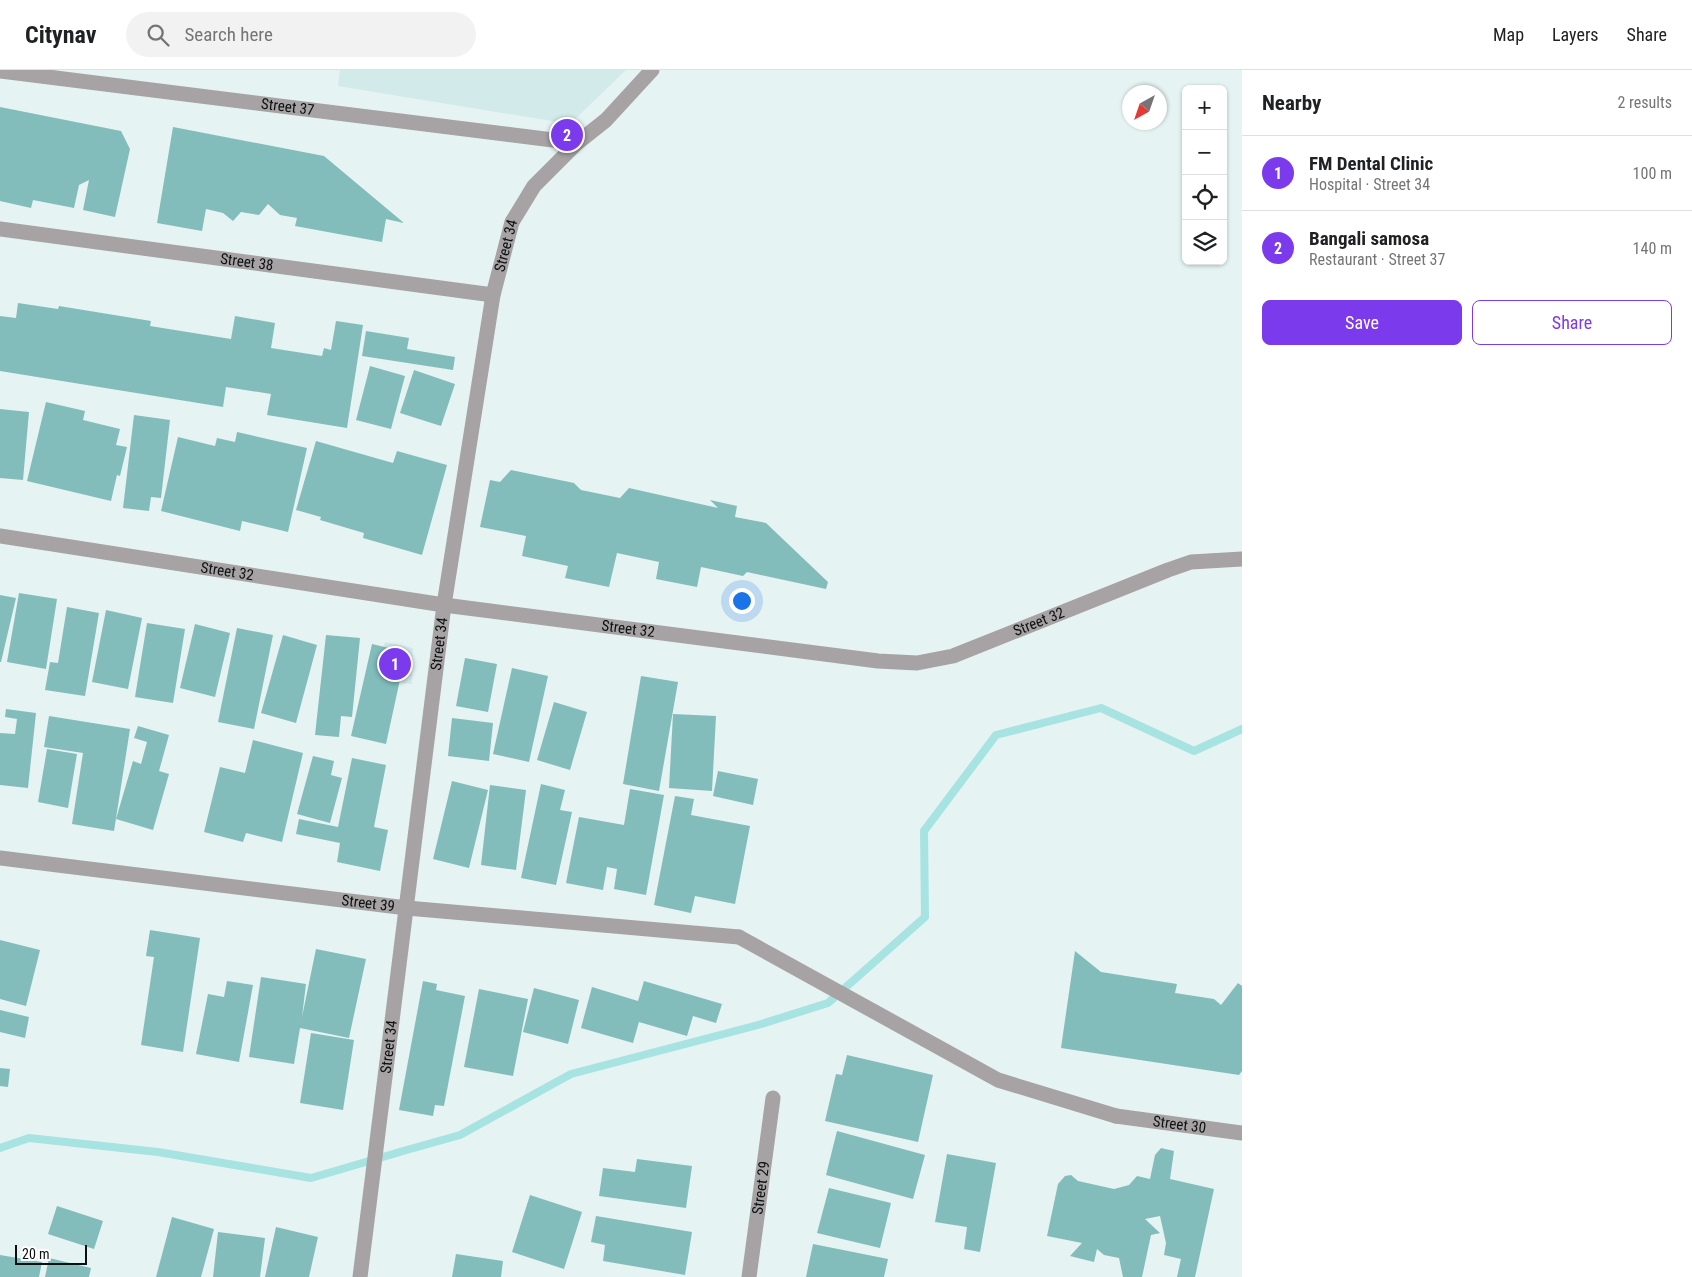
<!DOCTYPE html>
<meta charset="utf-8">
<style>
:root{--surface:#fff;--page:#f2f2f2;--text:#202124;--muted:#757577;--line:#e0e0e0;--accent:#7c3aed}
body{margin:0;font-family:"Roboto Condensed",sans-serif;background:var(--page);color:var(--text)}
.controls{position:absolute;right:15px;top:15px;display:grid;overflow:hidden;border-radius:8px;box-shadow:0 1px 4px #0004}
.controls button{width:45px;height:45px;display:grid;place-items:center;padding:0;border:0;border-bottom:1px solid var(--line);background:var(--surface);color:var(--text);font:25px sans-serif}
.compass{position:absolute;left:1122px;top:15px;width:45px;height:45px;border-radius:50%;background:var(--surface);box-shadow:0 1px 4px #0004;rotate:220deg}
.scale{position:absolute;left:15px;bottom:12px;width:72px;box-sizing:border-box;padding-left:5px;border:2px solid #0b1010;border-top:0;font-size:14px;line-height:18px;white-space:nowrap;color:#0b1010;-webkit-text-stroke:4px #fff;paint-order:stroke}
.you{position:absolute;left:741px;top:530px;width:18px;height:18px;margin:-12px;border:4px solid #fff;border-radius:50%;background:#1a73e8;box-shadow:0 0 0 8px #1a73e833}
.badge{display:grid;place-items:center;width:32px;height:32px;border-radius:50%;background:var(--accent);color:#fff;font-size:16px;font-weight:700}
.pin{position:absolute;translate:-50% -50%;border:2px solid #fff;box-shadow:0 1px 5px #0006}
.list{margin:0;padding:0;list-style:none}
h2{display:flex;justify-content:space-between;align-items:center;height:65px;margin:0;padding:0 20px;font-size:21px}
h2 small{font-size:16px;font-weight:400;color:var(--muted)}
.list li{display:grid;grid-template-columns:32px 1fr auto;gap:15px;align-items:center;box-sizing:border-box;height:75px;padding:0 20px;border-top:1px solid var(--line)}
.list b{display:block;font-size:19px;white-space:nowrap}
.list p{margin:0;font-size:16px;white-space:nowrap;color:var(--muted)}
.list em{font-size:16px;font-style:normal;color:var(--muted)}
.actions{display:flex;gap:10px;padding:15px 20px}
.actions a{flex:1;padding:11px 0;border:1px solid var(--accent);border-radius:8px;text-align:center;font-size:18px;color:var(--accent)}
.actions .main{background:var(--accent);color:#fff}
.icon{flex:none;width:28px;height:28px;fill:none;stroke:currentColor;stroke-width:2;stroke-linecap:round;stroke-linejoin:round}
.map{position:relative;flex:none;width:1242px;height:1207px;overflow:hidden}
header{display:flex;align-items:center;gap:30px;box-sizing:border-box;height:70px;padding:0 25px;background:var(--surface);border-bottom:1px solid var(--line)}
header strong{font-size:24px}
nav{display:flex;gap:28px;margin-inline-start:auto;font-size:18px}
.search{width:350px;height:45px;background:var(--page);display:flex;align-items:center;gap:12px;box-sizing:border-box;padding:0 18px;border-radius:28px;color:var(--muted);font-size:19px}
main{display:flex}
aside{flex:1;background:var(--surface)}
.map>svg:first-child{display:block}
</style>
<header>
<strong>Citynav</strong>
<div class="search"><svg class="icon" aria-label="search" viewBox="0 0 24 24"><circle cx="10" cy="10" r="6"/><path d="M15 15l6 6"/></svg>Search here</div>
<nav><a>Map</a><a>Layers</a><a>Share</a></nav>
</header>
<main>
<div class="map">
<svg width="1242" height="1207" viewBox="0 0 1242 1207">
<rect width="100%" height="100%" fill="#e5f3f3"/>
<path fill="#d2eae9" d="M340,0H626L570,54L338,16Z
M385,572L413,578L412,614L372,611Z"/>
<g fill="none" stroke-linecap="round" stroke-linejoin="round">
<path stroke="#a7e3e1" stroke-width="8" d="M0,1078L29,1068L158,1082L311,1108L400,1082
M396,1083L460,1065L571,1004L758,955L828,933L925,847L924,761L996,665L1101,638L1194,681L1242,659"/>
</g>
<path fill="#82bdbb" d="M0,37L121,61L130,79L115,147L83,140L89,110L79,115L74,138L33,130L31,138L0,131Z
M173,57L324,86L404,153L386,149L382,172L295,156L297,148L280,145L268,134L259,145L241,142L233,151L223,143L206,139L202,161L157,153Z
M18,233L58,239L59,236L151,251L150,256L231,269L235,246L275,253L271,278L322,286L324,278L331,280L336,251L363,255L347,358L267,345L271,324L226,317L223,337L0,301V246L16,248Z
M366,261L409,268L407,279L455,287L453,300L362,286Z
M370,296L405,306L391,359L356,350Z
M414,300L455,314L441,356L400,343Z
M46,332L85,341L83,350L120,359L116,375L127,377L120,406L117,405L111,431L27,411Z
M0,339L29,342L23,410L0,408Z
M134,345L170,350L161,428L151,427L149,441L123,438Z
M237,362L307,378L288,462L242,451L240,461L161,441L178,367L215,376L217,368L235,372Z
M316,371L393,393L397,381L447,395L422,485L363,468L364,463L320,450L321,447L296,440Z
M511,400L574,413L581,420L620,428L629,418L718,438L710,430L737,436L735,447L766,453L828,512L826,519L747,502L743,506L701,497L697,517L656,509L659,492L617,483L609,517L565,508L568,496L522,486L526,466L480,457L490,410L500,412Z
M19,523L57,529L46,599L7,592Z
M0,525L16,528L1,592H0Z
M67,537L99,543L85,626L45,620L50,592L58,593Z
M106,540L142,548L128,619L92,612Z
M147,553L185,559L173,633L135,627Z
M195,554L230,563L215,627L180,618Z
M237,558L273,565L254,659L218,652Z
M283,565L317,575L296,653L261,643Z
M326,565L360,568L352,647L341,646L339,667L315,665Z
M372,574L406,582L386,674L351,666Z
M465,588L497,594L488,642L456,636Z
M512,598L548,606L529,692L493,684Z
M641,606L678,612L659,721L623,714Z
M554,632L587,642L570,700L537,690Z
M6,639L36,643L28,718L0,715V663L15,664L17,649L5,647Z
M673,644L716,646L712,721L669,718Z
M49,646L130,659L114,761L72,754L83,683L44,677Z
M452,648L493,653L489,691L448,686Z
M138,656L169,665L159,701L169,704L153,760L116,749L133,691L141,694L147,672L134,668Z
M253,670L303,683L282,772L246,763L243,772L204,762L220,697L245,703Z
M47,679L77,684L68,738L38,732Z
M313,686L334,691L331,705L342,708L330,753L297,744Z
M352,688L386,695L374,757L388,760L380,801L337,792L340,773L296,764L299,749L338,757Z
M718,701L758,709L753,735L713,726Z
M452,711L488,720L469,798L433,789Z
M541,714L565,720L560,740L572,742L556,815L521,808Z
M490,715L526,720L516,800L481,795Z
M630,719L664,725L646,825L614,819L617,799L607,797L603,820L566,813L579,747L624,755Z
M675,726L694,729L691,745L750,756L735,834L695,826L691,843L654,835Z
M150,860L200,868L183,982L141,975L154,887L146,886Z
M0,870L40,880L26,936L0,929Z
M316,879L366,889L349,968L300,958L294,994L249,987L261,907L306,914L302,947Z
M1075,881L1101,902L1177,914L1175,923L1214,929L1221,935L1238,913L1242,916V1001L1239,1005L1061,978Z
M227,911L253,915L239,992L196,984L208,924L224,927Z
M423,911L437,914L436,920L465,926L444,1036L435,1035L433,1046L399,1040Z
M644,911L722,934L716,953L693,946L687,966L639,952L633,973L581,958L592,917L638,931Z
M534,918L579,930L568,974L523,962Z
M479,919L528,929L513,1006L464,997Z
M0,940L29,947L25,968L0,962Z
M311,963L354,970L343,1040L300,1033Z
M847,985L933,1005L918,1072L825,1051L836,1004L842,1005Z
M0,998L10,999L8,1017L0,1016Z
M837,1061L925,1085L913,1129L826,1105Z
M1161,1078L1174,1081L1170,1109L1214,1119L1195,1207H1177L1181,1189L1164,1185L1166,1173L1160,1146L1145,1149L1160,1163L1151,1165L1142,1207H1123L1119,1188L1104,1185L1097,1179L1094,1192L1070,1186L1082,1173L1047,1166L1058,1114L1065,1106L1071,1105L1078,1111L1114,1119L1129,1115L1137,1106L1150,1109L1155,1085Z
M947,1084L996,1093L980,1182L964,1179L967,1157L935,1152Z
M637,1089L692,1096L686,1138L599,1126L603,1098L635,1102Z
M829,1118L891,1133L880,1178L817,1163Z
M530,1125L582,1142L564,1199L512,1182Z
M57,1136L103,1151L94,1179L48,1164Z
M596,1146L692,1162L685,1205L603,1191L605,1175L591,1172Z
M172,1147L214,1159L201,1207H156Z
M276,1157L318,1167L309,1207H265Z
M218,1162L265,1168L260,1207H213Z
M813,1174L888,1189L884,1207H806Z
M456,1184L503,1191L501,1207H452Z
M0,1185L42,1192L39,1207H0Z
M49,1188L91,1198L89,1207H45Z"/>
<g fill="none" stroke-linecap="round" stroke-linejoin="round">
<path stroke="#a7a2a3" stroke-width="15" d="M739,867L998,1010L1116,1046"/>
<g stroke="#a7a2a3" stroke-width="15">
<path id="s1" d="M0,1L577,73"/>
<path id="s2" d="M0,159L493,225"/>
<path id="s3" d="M0,466L444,535L878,591L917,593L953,586L1168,500L1191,492L1242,489"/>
<path id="s4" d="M0,788L407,838L739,867"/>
<path id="s5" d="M1116,1046L1242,1063"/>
<path id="s6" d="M360,1207L444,535L493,225L512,152L534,116L577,73L606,50L652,0"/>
<path id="s7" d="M749,1207L773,1028"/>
</g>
</g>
<g text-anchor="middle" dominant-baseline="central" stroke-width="4" stroke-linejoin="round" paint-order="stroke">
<g font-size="15" fill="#0b1010" stroke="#fff">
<text stroke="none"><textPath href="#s1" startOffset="290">Street 37</textPath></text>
<text stroke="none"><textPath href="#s6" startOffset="1042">Street 34</textPath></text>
<text stroke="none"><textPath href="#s2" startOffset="249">Street 38</textPath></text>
<text stroke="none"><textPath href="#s3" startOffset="230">Street 32</textPath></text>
<text stroke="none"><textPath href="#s3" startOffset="1055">Street 32</textPath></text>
<text stroke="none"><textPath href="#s3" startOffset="635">Street 32</textPath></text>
<text stroke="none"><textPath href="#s6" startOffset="638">Street 34</textPath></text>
<text stroke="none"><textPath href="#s4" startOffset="371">Street 39</textPath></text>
<text stroke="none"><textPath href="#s6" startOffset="232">Street 34</textPath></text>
<text stroke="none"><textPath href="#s5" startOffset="64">Street 30</textPath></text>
<text stroke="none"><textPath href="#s7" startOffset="90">Street 29</textPath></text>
</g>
</g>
</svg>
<div class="controls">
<button>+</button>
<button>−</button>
<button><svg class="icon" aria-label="locate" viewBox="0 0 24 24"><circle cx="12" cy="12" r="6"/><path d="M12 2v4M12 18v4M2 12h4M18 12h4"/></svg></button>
<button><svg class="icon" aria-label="layers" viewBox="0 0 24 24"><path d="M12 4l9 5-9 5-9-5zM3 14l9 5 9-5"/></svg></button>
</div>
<svg class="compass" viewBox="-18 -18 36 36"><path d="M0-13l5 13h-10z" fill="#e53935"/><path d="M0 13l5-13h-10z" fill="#757577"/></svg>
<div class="scale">20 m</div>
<div class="you"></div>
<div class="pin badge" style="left:395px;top:594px">1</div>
<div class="pin badge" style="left:567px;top:65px">2</div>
</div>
<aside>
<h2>Nearby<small>2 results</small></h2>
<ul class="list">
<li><span class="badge">1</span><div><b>FM Dental Clinic</b><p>Hospital · Street 34</p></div><em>100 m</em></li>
<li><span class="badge">2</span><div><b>Bangali samosa</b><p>Restaurant · Street 37</p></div><em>140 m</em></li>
</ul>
<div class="actions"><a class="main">Save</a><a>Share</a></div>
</aside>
</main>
